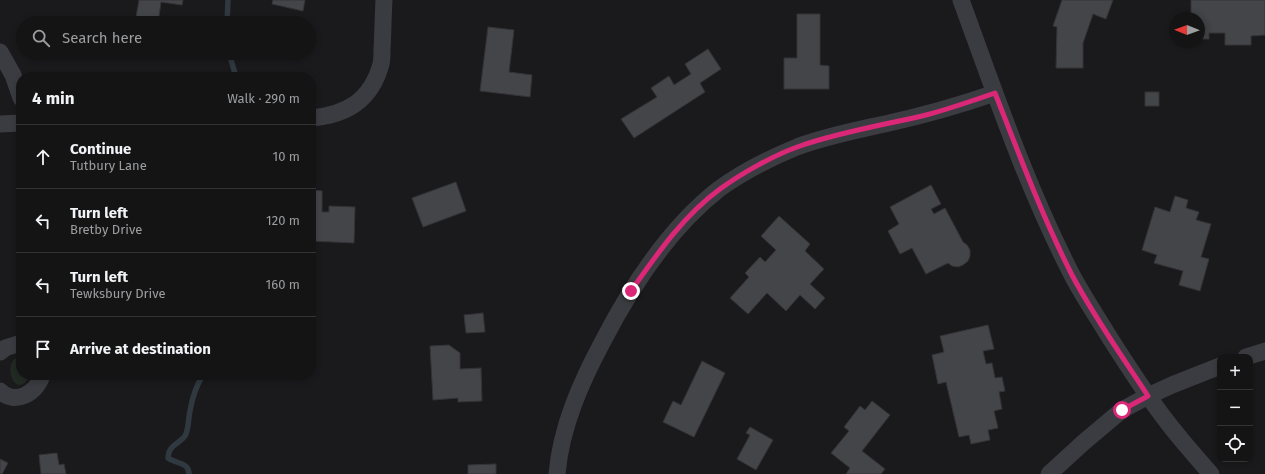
<!DOCTYPE html>
<meta charset="utf-8">
<style>
:root{--surface:#141415;--page:#1d1d1e;--text:#f1f3f6;--muted:#9d9ea0;--line:#333334}
body{margin:0;font-family:"Fira Sans",sans-serif;background:var(--page);color:var(--text)}
.controls{position:absolute;right:12px;bottom:12px;display:grid;overflow:hidden;border-radius:8px;box-shadow:0 2px 6px #0003}
.controls button{width:36px;height:36px;display:grid;place-items:center;padding:0;border:0;border-bottom:1px solid var(--line);background:var(--surface);color:var(--text);font:20px sans-serif}
.compass{position:absolute;left:1169px;top:12px;width:36px;height:36px;border-radius:50%;background:var(--surface);box-shadow:0 2px 6px #0003;rotate:271deg}
.stop{position:absolute;width:12px;height:12px;margin:-9px;border:3px solid #db2777;border-radius:50%;background:#fff}
.stop.end{background:#db2777;border-color:#fff;box-shadow:0 1px 4px #0008}
.list{margin:0;padding:0;list-style:none}
h2{display:flex;justify-content:space-between;align-items:center;height:52px;margin:0;padding:0 16px;font-size:17px}
h2 small{font-size:13px;font-weight:400;color:var(--muted)}
.list li{display:grid;grid-template-columns:26px 1fr auto;gap:12px;align-items:center;box-sizing:border-box;height:64px;padding:0 16px;border-top:1px solid var(--line)}
.list b{display:block;font-size:15px;white-space:nowrap}
.list p{margin:0;font-size:13px;white-space:nowrap;color:var(--muted)}
.list em{font-size:13px;font-style:normal;color:var(--muted)}
.icon{flex:none;width:22px;height:22px;fill:none;stroke:currentColor;stroke-width:2;stroke-linecap:round;stroke-linejoin:round}
.map{position:relative;flex:none;width:1265px;height:474px;overflow:hidden}
.search{position:absolute;background:var(--surface);box-shadow:0 2px 6px #0003;left:16px;top:16px;width:300px;height:44px;display:flex;align-items:center;gap:10px;box-sizing:border-box;padding:0 14px;border-radius:22px;color:var(--muted);font-size:15px}
.panel{position:absolute;background:var(--surface);box-shadow:0 2px 6px #0003;left:16px;top:72px;width:300px;height:308px;border-radius:16px}
.map>svg:first-child{display:block}
</style>
<div class="map">
<svg width="1265" height="474" viewBox="0 0 1265 474">
<rect width="100%" height="100%" fill="#1a1a1c"/>
<path fill="#222a23" d="M19,357L21,358V375H30C16,404 0,361 19,357Z"/>
<g fill="none" stroke-linecap="round" stroke-linejoin="round">
<path stroke="#303940" stroke-width="5.5" d="M227,23L228,0
M229,53L236,77
M189,474C189,462 176,464 168,458C169,444 178,445 185,436C189,429 188,419 190,411C192,399 196,386 203,375"/>
</g>
<path fill="#444549" stroke="#343438" d="M139,0H183L182,5L161,2L158,23H135Z
M273,0H305L303,11L272,4Z
M1062,0H1113L1106,19L1093,14L1083,43V68H1056L1057,27L1053,26Z
M1191,0H1265V35L1251,36V45H1225V33H1209V39H1199V18H1191Z
M797,14H820V65L829,66V89H784V58H797Z
M488,27L514,30L509,72L532,75L530,97L480,91Z
M708,49L721,69L700,83L705,92L634,138L621,119L657,97L651,88L669,76L674,85L691,74L685,64Z
M1145,92H1159V106H1145Z
M456,182L466,211L423,227L412,198Z
M931,185L941,204L931,209L934,214L945,208L963,242L967,245L970,250V256L968,261L963,265L958,267L952,266L948,263L926,274L912,248L900,254L888,231L899,224L890,207Z
M311,190L322,191V212H329V206L355,207L354,243L311,241Z
M1175,196L1188,200L1186,208L1199,212L1196,220L1211,224L1201,257L1209,259L1200,291L1179,285L1183,271L1154,263L1157,255L1142,250L1155,207L1170,212Z
M779,216L810,244L805,251L824,269L810,284L825,298L815,309L800,295L786,311L767,293L748,314L730,298L749,277L745,273L760,257L765,262L776,250L761,236Z
M483,313L485,332L466,333L464,315Z
M988,325L994,349L983,351L986,364L992,363L995,378L1002,377L1005,391L999,392L1002,409L994,411L998,428L988,430L990,440L971,444L969,435L959,437L946,382L938,384L932,355L944,352L940,336Z
M449,345L460,353V369L481,368L482,401L458,402V398L433,400L430,346Z
M702,361L725,373L694,437L663,422L673,401L681,405Z
M872,401L890,415L862,451L885,469L881,474H846L850,468L831,453L849,431L844,427L860,406L865,410Z
M750,427L773,440L756,470L737,459L750,435L746,433Z
M57,453L59,465L64,464L66,474H41L39,455Z
M0,459L8,463L2,474H0Z
M496,464V474H468V465Z"/>
<g fill="none" stroke-linecap="round" stroke-linejoin="round">
<path stroke="#3b3c41" stroke-width="17" d="M961,0C995,93 1027,188 1072,275C1083,296 1096,315 1108,335C1127,365 1146,395 1168,423C1181,440 1196,457 1211,474
M0,52L13,75L21,98
M311,118C346,115 371,101 381,64C382,60 382,54 382,49C383,33 383,16 384,0
M0,124L21,123
M0,352L5,348L21,343
M1246,357L1265,351
M0,391C15,406 37,393 42,375
M557,474C561,427 581,382 603,341C632,285 669,228 719,189C742,172 770,158 797,147C826,136 858,130 889,123C925,115 960,105 995,93
M1049,474L1084,442L1122,410L1148,396L1172,385L1220,366"/>
</g>
<g fill="none" stroke-linecap="round" stroke-linejoin="round">
<path stroke="#db2777" stroke-width="5" d="M631,291C657,254 683,216 720,189C742,173 774,155 800,146C840,132 884,125 926,115C949,109 972,101 995,93C1019,154 1042,216 1072,275C1094,317 1122,356 1148,396L1122,410"/>
</g>
</svg>
<div class="controls">
<button>+</button>
<button>−</button>
<button><svg class="icon" aria-label="locate" viewBox="0 0 24 24"><circle cx="12" cy="12" r="6"/><path d="M12 2v4M12 18v4M2 12h4M18 12h4"/></svg></button>
</div>
<svg class="compass" viewBox="-18 -18 36 36"><path d="M0-13l5 13h-10z" fill="#e53935"/><path d="M0 13l5-13h-10z" fill="#9d9ea0"/></svg>
<div class="stop" style="left:1122px;top:410px"></div>
<div class="stop end" style="left:631px;top:291px"></div>
<div class="search"><svg class="icon" aria-label="search" viewBox="0 0 24 24"><circle cx="10" cy="10" r="6"/><path d="M15 15l6 6"/></svg>Search here</div>
<section class="panel">
<h2>4 min<small>Walk · 290 m</small></h2>
<ul class="list">
<li><svg class="icon" aria-label="ahead" viewBox="0 0 24 24"><path d="M12 20V5M6 11l6-6 6 6"/></svg><div><b>Continue</b><p>Tutbury Lane</p></div><em>10 m</em></li>
<li><svg class="icon" aria-label="left" viewBox="0 0 24 24"><path d="M17 20v-9H6M10 6l-5 5 5 5"/></svg><div><b>Turn left</b><p>Bretby Drive</p></div><em>120 m</em></li>
<li><svg class="icon" aria-label="left" viewBox="0 0 24 24"><path d="M17 20v-9H6M10 6l-5 5 5 5"/></svg><div><b>Turn left</b><p>Tewksbury Drive</p></div><em>160 m</em></li>
<li><svg class="icon" aria-label="arrive" viewBox="0 0 24 24"><path d="M6 21V4h12l-3 4 3 4H6"/></svg><div><b>Arrive at destination</b></div></li>
</ul>
</section>
</div>
